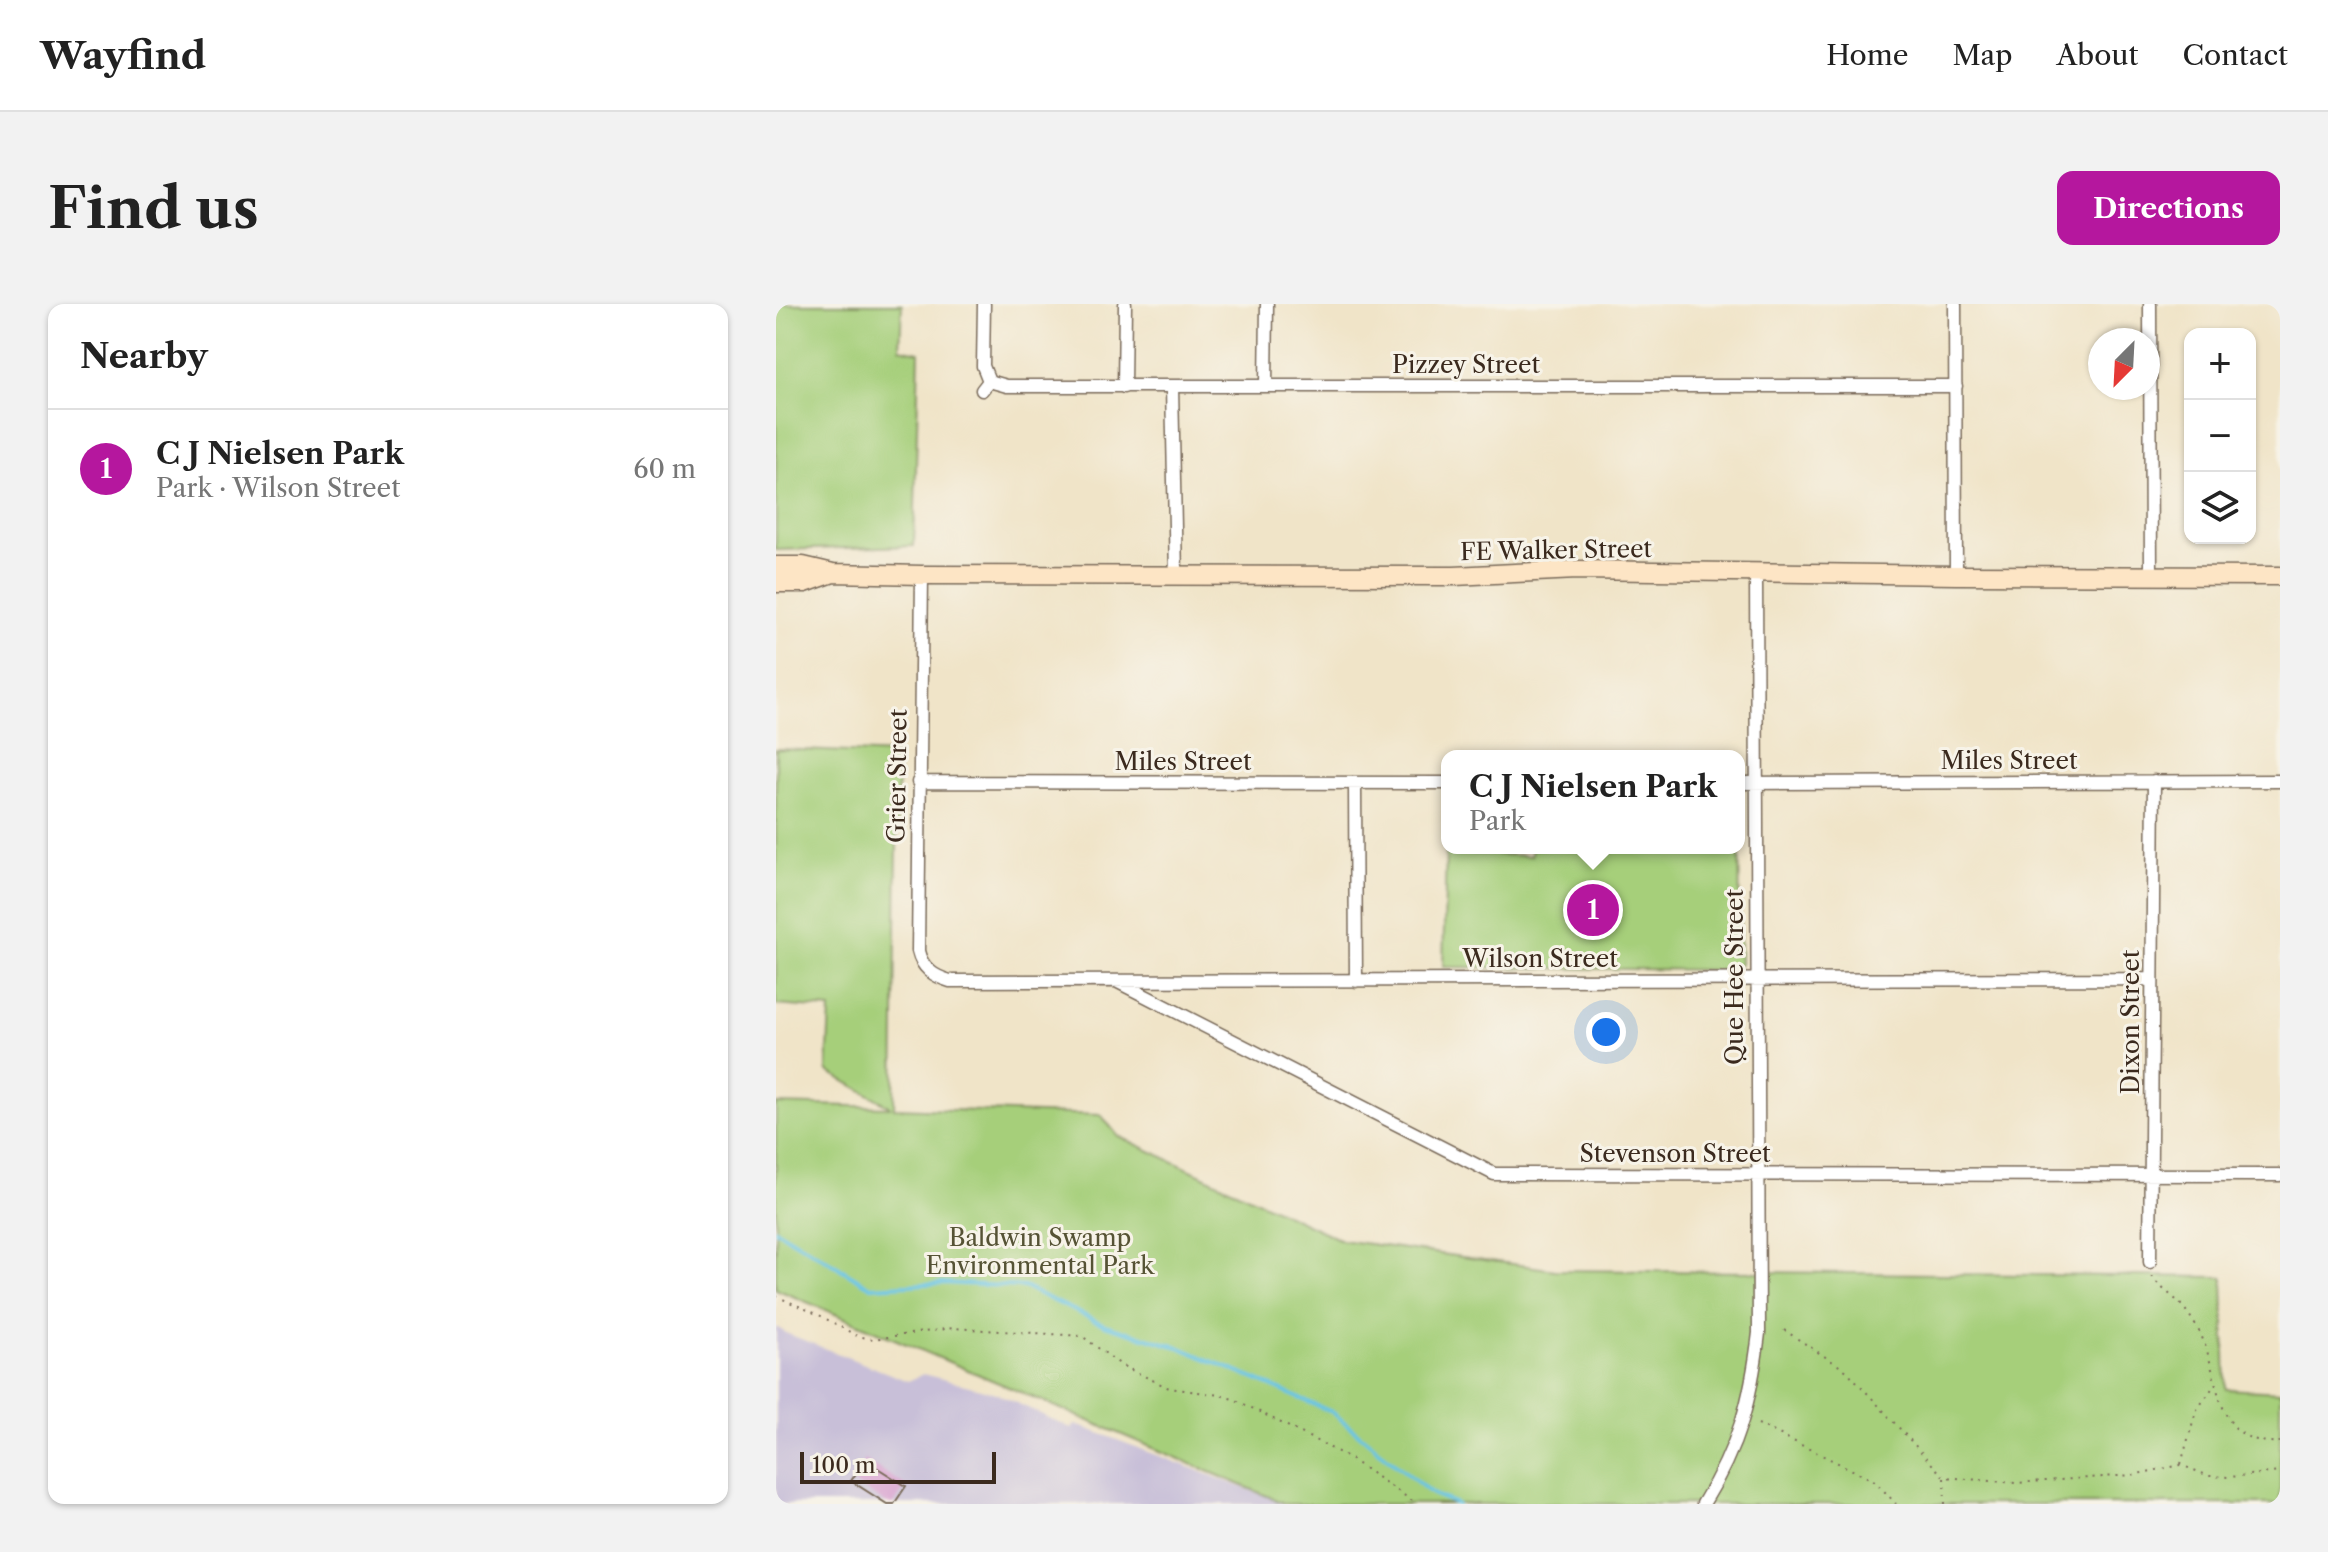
<!DOCTYPE html>
<meta charset="utf-8">
<style>
:root{--surface:#fff;--page:#f2f2f2;--text:#222;--muted:#767676;--line:#e0e0e0;--accent:#b5179e}
body{margin:0;font-family:"Libre Caslon Text",serif;background:var(--page);color:var(--text)}
.controls{position:absolute;right:24px;top:24px;display:grid;overflow:hidden;border-radius:16px;box-shadow:0 2px 6px #0004}
.controls button{width:72px;height:72px;display:grid;place-items:center;padding:0;border:0;border-bottom:2px solid var(--line);background:var(--surface);color:var(--text);font:40px sans-serif}
.compass{position:absolute;left:1312px;top:24px;width:72px;height:72px;border-radius:50%;background:var(--surface);box-shadow:0 2px 6px #0004;rotate:204deg}
.scale{position:absolute;left:24px;bottom:20px;width:196px;box-sizing:border-box;padding-left:8px;border:4px solid #3b2a1e;border-top:0;font-size:22px;line-height:28px;white-space:nowrap;color:#3b2a1e;-webkit-text-stroke:6px #f7f3e8;paint-order:stroke}
.you{position:absolute;left:830px;top:728px;width:28px;height:28px;margin:-20px;border:6px solid #fff;border-radius:50%;background:#1a73e8;box-shadow:0 0 0 12px #1a73e833}
.badge{display:grid;place-items:center;width:52px;height:52px;border-radius:50%;background:var(--accent);color:#fff;font-size:26px;font-weight:700}
.pin{position:absolute;translate:-50% -50%;border:4px solid #fff;box-shadow:0 2px 8px #0006}
.popup{position:absolute;left:665px;top:446px;width:304px;height:104px;box-sizing:border-box;display:grid;place-content:center;border-radius:16px;background:var(--surface);filter:drop-shadow(0 2px 6px #0005);font-size:26px;white-space:nowrap;color:var(--muted)}
.popup b{font-size:30px;color:var(--text)}
.popup::after{content:'';position:absolute;left:50%;top:100%;margin-left:-16px;border:16px solid transparent;border-top-color:var(--surface)}
.list{margin:0;padding:0;list-style:none}
h2{display:flex;justify-content:space-between;align-items:center;height:104px;margin:0;padding:0 32px;font-size:34px}
h2 small{font-size:26px;font-weight:400;color:var(--muted)}
.list li{display:grid;grid-template-columns:52px 1fr auto;gap:24px;align-items:center;box-sizing:border-box;height:120px;padding:0 32px;border-top:2px solid var(--line)}
.list b{display:block;font-size:30px;white-space:nowrap}
.list p{margin:0;font-size:26px;white-space:nowrap;color:var(--muted)}
.list em{font-size:26px;font-style:normal;color:var(--muted)}
.icon{flex:none;width:44px;height:44px;fill:none;stroke:currentColor;stroke-width:2;stroke-linecap:round;stroke-linejoin:round}
.map{position:relative;flex:none;width:1504px;height:1200px;overflow:hidden;border-radius:16px}
header{display:flex;align-items:center;gap:48px;box-sizing:border-box;height:112px;padding:0 40px;background:var(--surface);border-bottom:2px solid var(--line)}
header strong{font-size:38px}
nav{display:flex;gap:44px;margin-inline-start:auto;font-size:28px}
.intro{display:flex;align-items:center;justify-content:space-between;box-sizing:border-box;height:192px;padding:0 48px}
h1{margin:0;font-size:56px}
.button{padding:20px 36px;border-radius:16px;background:var(--accent);color:#fff;font-size:28px;font-weight:700}
main{display:flex;gap:48px;padding:0 48px}
aside{flex:1;background:var(--surface);border-radius:16px;box-shadow:0 2px 6px #0004}
.map>svg:first-child{display:block}
</style>
<header>
<strong>Wayfind</strong>
<nav><a>Home</a><a>Map</a><a>About</a><a>Contact</a></nav>
</header>
<div class="intro"><h1>Find us</h1><a class="button">Directions</a></div>
<main>
<aside>
<h2>Nearby<small></small></h2>
<ul class="list">
<li><span class="badge">1</span><div><b>C J Nielsen Park</b><p>Park · Wilson Street</p></div><em>60 m</em></li>
</ul>
</aside>
<div class="map">
<svg width="1504" height="1200" viewBox="0 0 1504 1200">
<rect width="100%" height="100%" fill="#f7f3e8"/>
<filter id="ink" filterUnits="userSpaceOnUse"><feTurbulence type="fractalNoise" baseFrequency=".0125" numOctaves="2"/><feDisplacementMap in="SourceGraphic" scale="16" xChannelSelector="R" yChannelSelector="G"/><feConvolveMatrix kernelMatrix="1 2 1 2 8 2 1 2 1" color-interpolation-filters="sRGB"/></filter>
<filter id="wash" filterUnits="userSpaceOnUse"><feTurbulence type="fractalNoise" baseFrequency=".006" numOctaves="4" result="noise"/><feDisplacementMap in="SourceGraphic" scale="32" xChannelSelector="R" yChannelSelector="G"/><feGaussianBlur stdDeviation="1.8" result="paint"/><feColorMatrix in="noise" values="0 0 0 0 0 0 0 0 0 0 0 0 0 0 0 0 0 1.4 0 .05"/><feComposite in="paint" operator="in"/></filter>
<g filter="url(#wash)">
<rect width="100%" height="100%" fill="#f0e4c8"/>
<path fill="#c8bfd8" d="M0,1023L12,1030L132,1077L147,1070L220,1089L296,1125L299,1120L510,1200H0Z"/>
<path fill="#a6cf7a" stroke="#707c4c" stroke-width="2" d="M0,0H126L124,44L143,48L138,242L0,246Z
M0,445L122,450L118,804L325,811L342,832L565,936L779,966L1447,973L1450,1085L1504,1088V1200H510L0,985V800L115,803L51,767L54,705L0,701Z
M963,495L964,659L960,664L949,666L667,663L670,548L755,552L756,544H963Z"/>
<g fill="none" stroke-linecap="round" stroke-linejoin="round">
<path stroke="#67c4e5" stroke-width="4" d="M0,926L95,983L167,979L248,983L329,1021L405,1044L556,1108L656,1190L681,1200"/>
</g>
<g id="blocks">
<path fill="#d498ce" d="M89,1156L130,1182L118,1200H111L75,1177Z"/>
</g>
</g>
<g filter="url(#ink)">
<use href="#blocks" fill-opacity="0" stroke="#7a6b5a" stroke-width="2"/>
<g fill="none" stroke-linecap="round" stroke-linejoin="round">
<g stroke="#7a6b5a" stroke-width="15">
<path id="street" d="M208,0L207,62L213,77
M1179,0L1180,271
M1374,0L1375,272
M490,82L491,0
M348,83L349,0
M396,83L400,271
M206,86L213,77L231,82H1180
M146,271L142,647C146,664 157,672 174,677L1375,675
M142,478L671,479
M579,479L580,677
M963,479L1504,477
M342,678L718,870L1504,871
M1374,958L1378,477
M927,1200C963,1142 975,1096 983,1029L980,269"/>
</g>
<g stroke="#7a6b5a" stroke-width="21">
<path id="secondary" d="M0,262H27L57,269L146,271L678,272L801,266L1180,271L1504,272
M0,279H29L57,269"/>
</g>
<path stroke="#7a6b5a" stroke-width="2" stroke-dasharray="2 6" stroke-linecap="butt" d="M1376,972C1384,985 1397,991 1407,1003C1413,1010 1419,1020 1424,1029C1446,1074 1435,1142 1504,1138
M0,992L43,1011L81,1032L97,1035L177,1024L306,1032L345,1061L393,1084L444,1091L460,1096L570,1152L641,1200
M1008,1026L1071,1067L1167,1172
M982,1120L1099,1177L1120,1200
M1405,1160L1420,1107L1440,1079
M1169,1200L1168,1173L1240,1179L1356,1171L1405,1161L1433,1172L1453,1173L1504,1168"/>
<use href="#street" stroke="#fff" stroke-width="12"/>
<use href="#secondary" stroke="#fde5c5" stroke-width="18"/>
</g>
</g>
<g text-anchor="middle" dominant-baseline="central" stroke-width="6" stroke-linejoin="round" paint-order="stroke">
<g font-size="24" fill="#3b2a1e" stroke="#f7f3e8">
<text x="690" y="60">Pizzey Street</text>
<text transform="translate(780 246) rotate(-1)">FE Walker Street</text>
<text x="1233" y="456">Miles Street</text>
<text x="407" y="457">Miles Street</text>
<text transform="translate(121 472) rotate(-89)">Grier Street</text>
<text x="764" y="654">Wilson Street</text>
<text transform="translate(958 673) rotate(-90)">Que Hee Street</text>
<text transform="translate(1354 718) rotate(-90)">Dixon Street</text>
<text x="899" y="849">Stevenson Street</text>
</g>
<g font-size="24" fill="#565335" stroke="#f7f3e8">
<text x="264" y="933">Baldwin Swamp<tspan x="264" dy="28">Environmental Park</tspan></text>
</g>
</g>
</svg>
<div class="controls">
<button>+</button>
<button>−</button>
<button><svg class="icon" aria-label="layers" viewBox="0 0 24 24"><path d="M12 4l9 5-9 5-9-5zM3 14l9 5 9-5"/></svg></button>
</div>
<svg class="compass" viewBox="-18 -18 36 36"><path d="M0-13l5 13h-10z" fill="#e53935"/><path d="M0 13l5-13h-10z" fill="#767676"/></svg>
<div class="scale">100 m</div>
<div class="you"></div>
<div class="pin badge" style="left:817px;top:606px">1</div>
<div class="popup"><b>C J Nielsen Park</b>Park</div>
</div>
</main>
